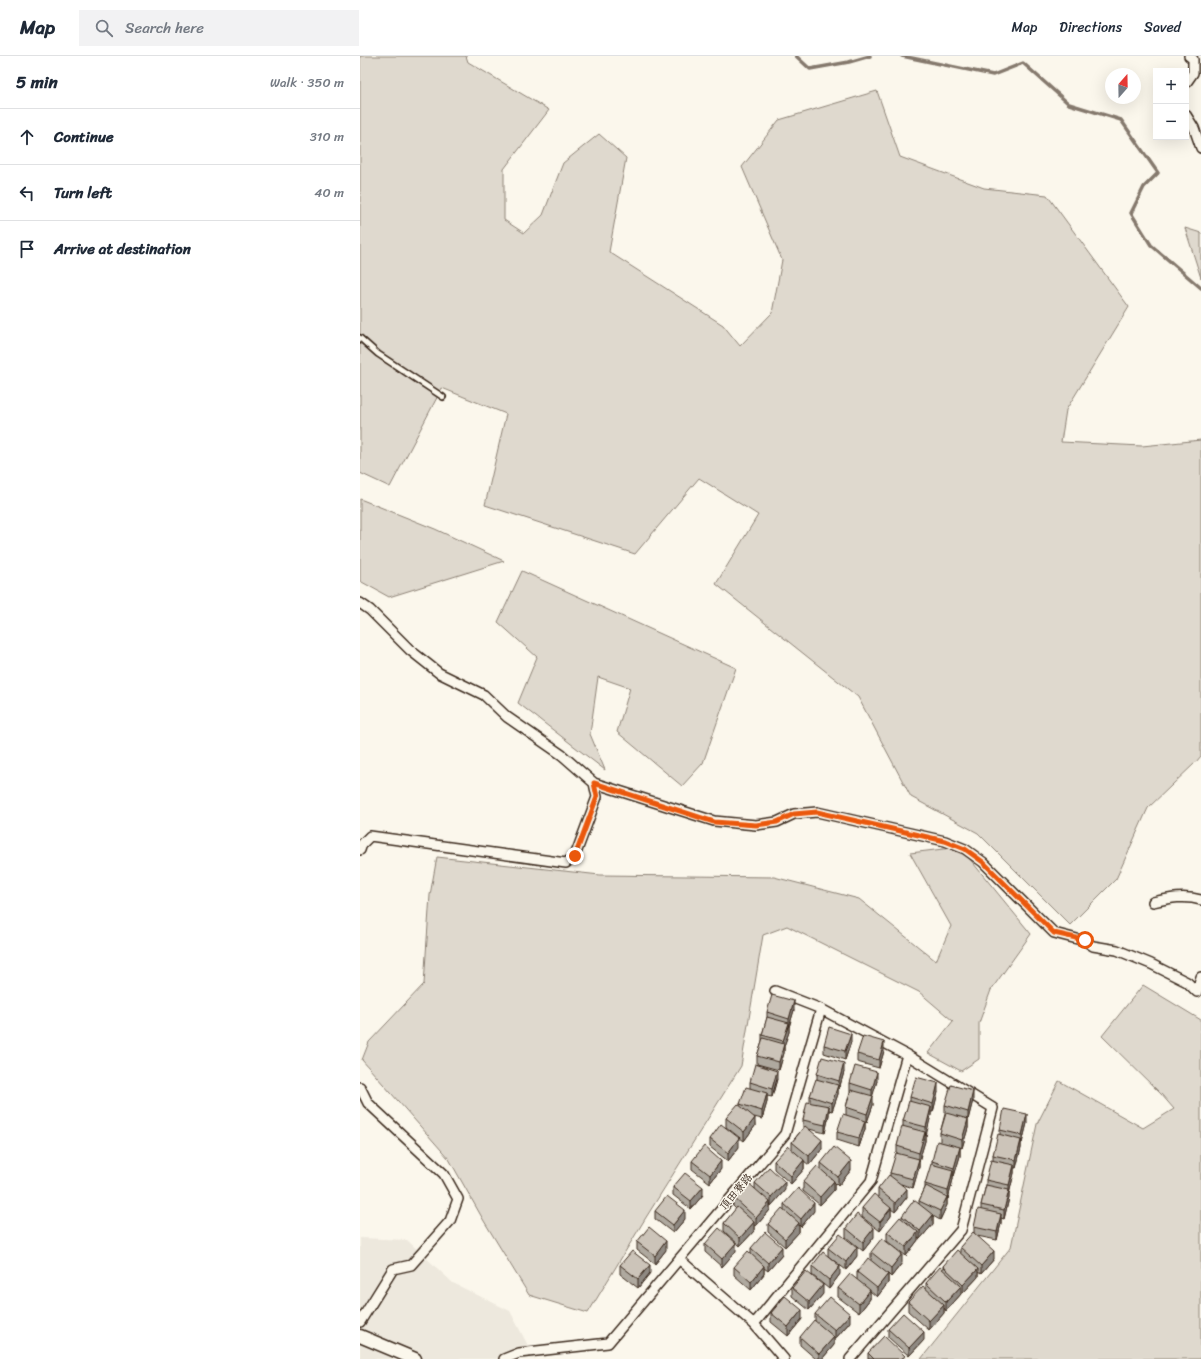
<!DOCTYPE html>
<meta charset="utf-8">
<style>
:root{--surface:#fff;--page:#f2f2f3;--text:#1f2937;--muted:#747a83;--line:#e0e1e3}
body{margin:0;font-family:Sriracha,"LXGW WenKai TC",sans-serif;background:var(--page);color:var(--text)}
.controls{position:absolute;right:12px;top:12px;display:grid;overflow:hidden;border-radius:0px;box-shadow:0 4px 16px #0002}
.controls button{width:36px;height:36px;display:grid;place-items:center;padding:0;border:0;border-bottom:1px solid var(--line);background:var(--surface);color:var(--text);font:20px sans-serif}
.compass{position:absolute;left:745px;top:12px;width:36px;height:36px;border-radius:50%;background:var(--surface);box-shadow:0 4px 16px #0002;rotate:20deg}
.stop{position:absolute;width:12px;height:12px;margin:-9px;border:3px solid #ea580c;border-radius:50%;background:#fff}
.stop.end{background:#ea580c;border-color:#fff;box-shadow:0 1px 4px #0008}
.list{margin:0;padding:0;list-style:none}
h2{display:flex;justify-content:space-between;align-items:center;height:52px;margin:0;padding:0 16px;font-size:17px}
h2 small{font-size:13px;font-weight:400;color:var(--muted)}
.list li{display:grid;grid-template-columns:26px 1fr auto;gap:12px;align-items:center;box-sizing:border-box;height:56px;padding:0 16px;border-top:1px solid var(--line)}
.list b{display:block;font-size:15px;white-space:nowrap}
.list em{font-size:13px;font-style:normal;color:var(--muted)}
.icon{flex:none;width:22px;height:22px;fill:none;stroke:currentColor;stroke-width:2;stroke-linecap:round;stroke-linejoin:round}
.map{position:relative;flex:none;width:841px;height:1303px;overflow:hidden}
header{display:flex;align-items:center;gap:24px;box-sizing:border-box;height:56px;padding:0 20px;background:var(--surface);border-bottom:1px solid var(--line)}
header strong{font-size:19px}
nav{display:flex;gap:22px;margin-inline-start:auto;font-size:14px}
.search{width:280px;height:36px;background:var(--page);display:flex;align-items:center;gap:10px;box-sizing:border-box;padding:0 14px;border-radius:0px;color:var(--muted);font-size:15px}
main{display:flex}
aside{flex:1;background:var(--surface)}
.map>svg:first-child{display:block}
</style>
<header>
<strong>Map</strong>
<div class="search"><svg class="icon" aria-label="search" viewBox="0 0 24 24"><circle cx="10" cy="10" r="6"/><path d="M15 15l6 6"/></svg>Search here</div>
<nav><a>Map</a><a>Directions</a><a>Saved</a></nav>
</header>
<main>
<aside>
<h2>5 min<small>Walk · 350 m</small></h2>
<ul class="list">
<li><svg class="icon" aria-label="ahead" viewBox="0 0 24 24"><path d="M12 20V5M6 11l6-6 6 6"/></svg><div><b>Continue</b></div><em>310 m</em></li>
<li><svg class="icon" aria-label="left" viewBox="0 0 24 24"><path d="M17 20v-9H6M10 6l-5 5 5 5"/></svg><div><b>Turn left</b></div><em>40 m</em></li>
<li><svg class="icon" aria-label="arrive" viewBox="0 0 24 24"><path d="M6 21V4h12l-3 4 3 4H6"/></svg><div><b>Arrive at destination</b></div></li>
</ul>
</aside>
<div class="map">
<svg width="841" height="1303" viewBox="0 0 841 1303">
<rect width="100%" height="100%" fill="#fbf7ec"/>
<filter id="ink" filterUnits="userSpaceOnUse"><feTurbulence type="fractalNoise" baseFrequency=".025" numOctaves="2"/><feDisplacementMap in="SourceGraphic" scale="8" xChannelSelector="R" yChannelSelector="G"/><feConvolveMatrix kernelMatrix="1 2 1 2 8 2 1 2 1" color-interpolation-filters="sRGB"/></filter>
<g filter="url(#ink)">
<path fill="#ede8dd" d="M0,1182L47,1184L93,1227L150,1255L175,1303H0Z"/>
<path fill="#dfd9ce" stroke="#8d8276" d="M0,0H106L108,6L189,54L144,113V164L164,177L183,159L203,107L239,78L266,102L249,196L363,269L380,290L412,257L422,204L382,111L419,64L517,35L540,101L624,132L687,139L769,251L706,354L701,386L782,390L841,384V700L836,706L788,752L756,823L710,869L618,777L551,741L498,641L356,528L398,459L339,422L275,498L125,449L146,358L82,332L30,431L0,417Z
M825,172L841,177V222Z
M0,443L75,473L144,505L29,541L0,525Z
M162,515L376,612L343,707L322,730L257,676L270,632L238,621L230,678L245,714L158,647L177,601L138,566Z
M600,791L671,878L631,934L619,967V1003L601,1015L568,997L593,965L559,936L427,870L403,879L381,1010L285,1163L228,1257L169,1239L124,1165L89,1103L2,1004L9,986L64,928L70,839L77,801L240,819L414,821L499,843L576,905L591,870L550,797Z
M783,929L841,964V1303H561L651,1191L677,1068L699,1025L783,1072L814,1053L801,1038L742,980Z"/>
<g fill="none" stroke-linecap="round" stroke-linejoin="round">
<path stroke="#85796d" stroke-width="3.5" d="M436,0L450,13L489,6L510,0
M542,0L633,19L663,7L709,48L761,64L798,117L784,131L771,157L791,189L841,232"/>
<g stroke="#3b2a1e" stroke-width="8">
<path id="service" d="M0,282L18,298L83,341"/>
</g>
<g stroke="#3b2a1e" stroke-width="12">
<path id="minor" d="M826,27L833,17V3L829,0
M826,59L834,72L841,92
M0,547L10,554L50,594L79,617L124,639L147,661L202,699L234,727L237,741L215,800L206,807L10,780L2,788L0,794
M234,727L354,765L396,769L417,766L434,758L457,756L585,785L605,793L623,806L694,877L725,885L733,890L757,894L791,908L827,926L837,936L841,921
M793,846C810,842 825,839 841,844
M415,935L461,953
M0,1031L8,1047L84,1118L98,1143L90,1165L51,1209L33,1213L0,1266
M319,1203L394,1268L424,1303
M394,1268L511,1125L547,999
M144,1303L159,1297L248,1287L425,1078L461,953L547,999L633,1052L601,1174L490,1303"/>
</g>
<g stroke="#3b2a1e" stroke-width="15">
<path id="tertiary" d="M0,1280L55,1303"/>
</g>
<use href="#service" stroke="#fbf7ec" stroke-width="4.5"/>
<use href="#minor" stroke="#fbf7ec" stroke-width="9"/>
<use href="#tertiary" stroke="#fbf7ec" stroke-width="12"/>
</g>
<path fill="#afa99f" stroke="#3b2a1e" d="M434,954L429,971V976L424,990V997L419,1014L397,1008V1000L402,985V979L407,962V956Z
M491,986L485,1004L464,997V989Z
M524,995L519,1012L497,1006V998Z
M484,1016L479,1033H478V1038L472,1055L469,1054V1059L465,1077L449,1073L462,1093L449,1109L444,1105V1113L431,1128L414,1113V1105L432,1093V1086L443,1072V1064L450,1046V1040L457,1023V1018Z
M417,1023L412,1041L407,1040V1046L402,1063L394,1061L395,1070L384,1085L366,1071V1062L380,1050V1048L390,1032V1026Z
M517,1025L512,1040L513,1049L507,1066L505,1065V1073L499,1091L477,1084V1076L486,1059V1051L490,1036V1027Z
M578,1036L573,1056H571V1059L565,1080V1085L559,1105V1111L553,1132L541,1128L547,1141L535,1156L531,1153V1160L520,1175L502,1161V1152L518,1141V1133L530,1120V1117L537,1097V1090L543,1070V1065L550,1045V1041Z
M613,1044L608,1063V1072L602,1092L600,1091V1100L594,1120H593V1123L588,1143H587V1149L580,1164L573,1160V1168L560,1183L558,1182V1184L546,1200L527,1185V1176L542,1162V1160L559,1148V1145L565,1132V1128L572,1108V1105L580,1086V1077L585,1058V1049Z
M667,1067L662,1087H661V1092L656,1112H654V1117L649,1138V1142L644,1163L641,1162V1167L637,1184L617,1180L634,1203L621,1218L618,1216V1221L603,1237L601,1235V1238L586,1255L584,1252V1257L569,1274L548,1255V1246L566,1233V1227L583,1213V1210L600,1196V1191L614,1177V1171L621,1154V1149L626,1129V1124L633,1104V1099L640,1079V1074Z
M350,1083L379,1091L368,1105L350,1091Z
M332,1105L361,1113L350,1127L332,1113Z
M461,1107L491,1114L478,1130L474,1126V1134L460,1149L443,1135V1126L461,1114Z
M395,1127L425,1134L411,1150L410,1148V1154L396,1170L394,1169V1175L380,1190L364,1175V1167L376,1153L373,1150V1141L395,1133Z
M313,1131L343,1139L331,1153L313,1139Z
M424,1148L454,1155L441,1171L439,1169V1176L425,1191L408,1176V1168L424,1154Z
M295,1155L325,1163L313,1177L295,1163Z
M486,1172L514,1181L503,1195L486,1181Z
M277,1186L306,1194L295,1208L277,1194Z
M345,1188L376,1195L362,1211L345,1196Z
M391,1192L422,1199L408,1215L404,1212V1218L391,1234L374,1219V1211L391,1198Z
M468,1192L497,1200L486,1214L468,1200Z
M511,1196L542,1207L531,1221L528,1218V1227L517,1241L510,1235V1243L499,1257L478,1241V1232L497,1224V1216L511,1204Z
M260,1209L290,1217L278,1232L260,1218Z
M452,1210L480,1218L469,1233L452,1219Z
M432,1232L463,1238L449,1254L432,1240Z
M411,1257L442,1263L428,1280L411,1266Z
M455,1258L490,1266L475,1283L474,1281V1289L462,1303H456L440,1289V1281L455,1266Z
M528,1273L564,1284L549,1300L528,1281Z
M508,1297L545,1303H508Z"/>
<path fill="#8f8982" stroke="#3b2a1e" d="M434,945V954L429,971V976L424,990V997L419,1014V1006L423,992V985L429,968V963Z
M491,978V986L485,1004V995Z
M524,986V995L519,1012V1004Z
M484,1007V1016L479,1033V1025Z
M417,1015V1023L412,1041V1033Z
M517,1016V1025L512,1042V1034Z
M578,1027V1036L573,1056V1048Z
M478,1029V1038L472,1055V1047Z
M613,1035V1044L608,1064V1056Z
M407,1037V1046L402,1063V1055Z
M513,1040V1049L507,1066V1058Z
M469,1050V1059L465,1077V1069Z
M571,1051V1059L566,1080V1071Z
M667,1058V1067L662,1087V1079Z
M395,1062V1070L384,1085V1076Z
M608,1063V1072L602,1092V1084Z
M505,1065V1073L499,1091V1082Z
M565,1076V1085L559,1105V1097Z
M379,1082V1091L368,1105V1097Z
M462,1084V1093L449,1109V1100Z
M661,1084V1092L656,1112V1104Z
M600,1091V1100L594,1120V1112Z
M559,1103V1111L553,1132V1123Z
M444,1104V1113L431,1128V1120Z
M361,1105V1113L350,1127V1119Z
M491,1105V1114L478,1130V1121Z
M654,1109V1117L649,1138V1129Z
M593,1114V1123L588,1143V1135Z
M474,1125V1134L460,1149V1141Z
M425,1126V1134L411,1150V1141Z
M343,1131V1139L331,1153V1145Z
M547,1133V1141L535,1156V1147Z
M649,1134V1142L644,1163V1154Z
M587,1141V1149L580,1164V1155Z
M410,1146V1154L396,1170V1162Z
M454,1147V1155L441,1171V1163Z
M531,1152V1160L520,1175V1166Z
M325,1154V1163L313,1177V1169Z
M641,1158V1167L637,1184V1176Z
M573,1159V1168L560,1183V1175Z
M394,1166V1175L380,1190V1182Z
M439,1167V1176L425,1191V1183Z
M514,1172V1181L503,1195V1186Z
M558,1176V1184L546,1200V1191Z
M306,1185V1194L295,1208V1200Z
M376,1187V1195L362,1211V1203Z
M422,1191V1199L408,1215V1207Z
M497,1191V1200L486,1214V1206Z
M634,1195V1203L621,1218V1210Z
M542,1198V1207L531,1221V1212Z
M290,1209V1217L278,1232V1223Z
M404,1210V1218L391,1234V1226Z
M480,1210V1218L469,1233V1224Z
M618,1213V1221L603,1237V1229Z
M528,1218V1227L517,1241V1232Z
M463,1229V1238L449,1254V1246Z
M601,1230V1238L586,1255V1246Z
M510,1234V1243L499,1257V1248Z
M584,1249V1257L569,1274V1265Z
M442,1254V1263L428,1280V1271Z
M490,1258V1266L475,1283V1274Z
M564,1276V1284L549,1300V1292Z
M474,1281V1289L462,1303H459V1298Z"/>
<path fill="#ccc4b9" stroke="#3b2a1e" d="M412,939L434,945L429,963L407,956Z
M407,961L429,967L423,985L402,979Z
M469,971L491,978L485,995L464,989Z
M503,980L524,986L519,1004L497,998Z
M403,982L424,988L419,1006L397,1000Z
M462,1001L484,1007L479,1025L457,1018Z
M395,1008L417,1015L412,1033L390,1026Z
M495,1010L517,1016L512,1034L490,1027Z
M556,1021L578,1027L573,1048L550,1041Z
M456,1023L478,1029L472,1047L450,1040Z
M591,1029L613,1035L608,1056L585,1049Z
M386,1031L407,1037L402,1055L380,1048Z
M491,1034L513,1040L507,1058L486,1051Z
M549,1045L571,1051L566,1071L543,1065Z
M447,1046L469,1050L465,1069L443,1064Z
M378,1048L395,1062L384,1076L366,1062Z
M644,1053L667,1058L662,1079L640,1074Z
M586,1057L608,1063L602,1084L580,1077Z
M483,1058L505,1065L499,1082L477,1076Z
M361,1068L379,1082L368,1097L350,1083Z
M445,1070L462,1084L449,1100L432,1086Z
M542,1070L565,1076L559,1097L537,1090Z
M638,1078L661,1084L656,1104L633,1099Z
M577,1085L600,1091L594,1112L572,1105Z
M344,1090L361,1105L350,1119L332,1105Z
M428,1090L444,1104L431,1120L414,1105Z
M474,1091L491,1105L478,1121L461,1107Z
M536,1097L559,1103L553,1123L530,1117Z
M631,1104L654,1109L649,1129L626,1124Z
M571,1108L593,1114L588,1135L565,1128Z
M457,1110L474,1125L460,1141L443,1126Z
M409,1111L425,1126L411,1141L395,1127Z
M325,1117L343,1131L331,1145L313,1131Z
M529,1119L547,1133L535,1147L518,1133Z
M386,1125L410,1146L396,1162L373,1141Z
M626,1129L649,1134L644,1154L621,1149Z
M566,1130L587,1141L580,1155L559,1145Z
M438,1132L454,1147L441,1163L424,1148Z
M514,1138L531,1152L520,1166L502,1152Z
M307,1140L325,1154L313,1169L295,1155Z
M554,1144L573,1159L560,1175L542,1160Z
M377,1151L394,1166L380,1182L364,1167Z
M422,1152L439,1167L425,1183L408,1168Z
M618,1153L641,1158L637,1176L614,1171Z
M497,1158L514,1172L503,1186L486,1172Z
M540,1161L558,1176L546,1191L527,1176Z
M289,1171L306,1185L295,1200L277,1186Z
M359,1172L376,1187L362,1203L345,1188Z
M405,1176L422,1191L408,1207L391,1192Z
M613,1176L634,1195L621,1210L600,1191Z
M480,1178L497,1191L486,1206L468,1192Z
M522,1182L542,1198L531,1212L511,1196Z
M597,1194L618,1213L603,1229L583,1210Z
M272,1195L290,1209L278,1223L260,1209Z
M388,1195L404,1210L391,1226L374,1211Z
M463,1196L480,1210L469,1224L452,1210Z
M508,1202L528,1218L517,1232L497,1216Z
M580,1211L601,1230L586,1246L566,1227Z
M446,1215L463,1229L449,1246L432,1232Z
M490,1218L510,1234L499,1248L478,1232Z
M563,1230L584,1249L569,1265L548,1246Z
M425,1240L442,1254L428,1271L411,1257Z
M470,1241L490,1258L475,1274L455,1258Z
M543,1257L564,1276L549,1292L528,1273Z
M454,1264L474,1281L459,1298L440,1281Z
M524,1280L545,1300L541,1303H514L508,1297Z"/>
</g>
<g fill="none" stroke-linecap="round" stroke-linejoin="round" filter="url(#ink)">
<path stroke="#ea580c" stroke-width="5" d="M215,800L237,741L234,727L354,766L396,769L417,766L434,758L457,756L585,785L605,793L623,806L694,877L725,884"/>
</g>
<g text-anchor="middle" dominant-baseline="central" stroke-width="3" stroke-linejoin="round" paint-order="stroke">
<g font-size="11" fill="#3b2a1e" stroke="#fbf7ec">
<text transform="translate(376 1136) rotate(-50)">頂田寮路</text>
</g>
</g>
</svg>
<div class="controls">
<button>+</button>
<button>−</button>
</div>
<svg class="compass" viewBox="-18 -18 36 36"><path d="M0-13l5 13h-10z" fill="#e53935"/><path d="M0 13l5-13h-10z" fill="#747a83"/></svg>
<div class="stop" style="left:725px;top:884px"></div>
<div class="stop end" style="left:215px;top:800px"></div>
</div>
</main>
